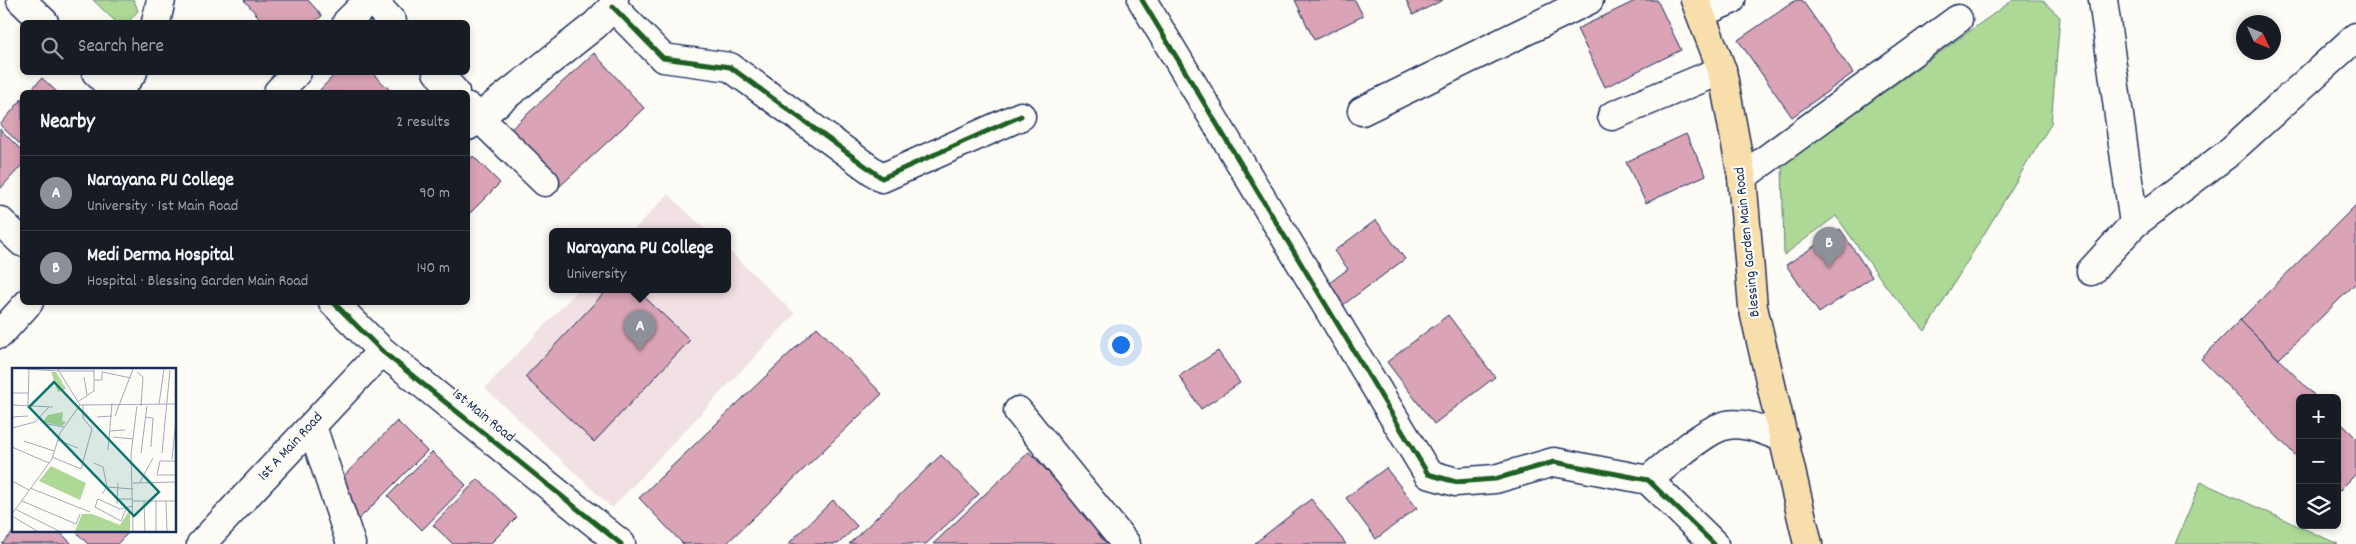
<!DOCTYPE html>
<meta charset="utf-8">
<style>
:root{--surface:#171b24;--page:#242831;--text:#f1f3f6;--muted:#9ea1a6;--line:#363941;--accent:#8c9099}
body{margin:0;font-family:Dekko,sans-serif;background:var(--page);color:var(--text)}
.controls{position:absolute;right:15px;bottom:15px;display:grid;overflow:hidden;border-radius:8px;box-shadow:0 2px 8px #0003}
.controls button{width:45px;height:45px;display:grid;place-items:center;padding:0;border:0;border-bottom:1px solid var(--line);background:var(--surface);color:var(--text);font:25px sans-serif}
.compass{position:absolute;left:2236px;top:15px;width:45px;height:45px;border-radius:50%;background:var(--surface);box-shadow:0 2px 8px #0003;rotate:134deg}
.you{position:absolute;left:1120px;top:344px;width:18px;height:18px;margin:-12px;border:4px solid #fff;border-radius:50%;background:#1a73e8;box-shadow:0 0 0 8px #1a73e833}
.badge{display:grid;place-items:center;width:32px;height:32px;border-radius:50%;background:var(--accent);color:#fff;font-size:16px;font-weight:700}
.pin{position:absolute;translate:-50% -41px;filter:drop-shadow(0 1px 2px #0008)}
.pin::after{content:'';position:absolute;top:26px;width:18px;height:15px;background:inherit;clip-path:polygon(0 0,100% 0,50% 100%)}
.popup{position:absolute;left:549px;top:228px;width:182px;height:65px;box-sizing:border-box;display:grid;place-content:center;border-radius:8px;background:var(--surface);filter:drop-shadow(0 1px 4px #0005);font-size:16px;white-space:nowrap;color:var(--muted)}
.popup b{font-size:19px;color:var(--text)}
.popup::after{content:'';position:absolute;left:50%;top:100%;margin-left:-10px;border:10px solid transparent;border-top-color:var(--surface)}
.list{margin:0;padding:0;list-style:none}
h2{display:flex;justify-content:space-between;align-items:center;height:65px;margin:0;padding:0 20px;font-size:21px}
h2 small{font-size:16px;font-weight:400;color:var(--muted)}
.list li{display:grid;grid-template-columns:32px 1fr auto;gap:15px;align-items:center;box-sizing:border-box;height:75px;padding:0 20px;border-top:1px solid var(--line)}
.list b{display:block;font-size:19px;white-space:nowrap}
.list p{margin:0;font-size:16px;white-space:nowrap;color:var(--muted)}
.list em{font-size:16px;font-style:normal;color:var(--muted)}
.icon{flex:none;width:28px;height:28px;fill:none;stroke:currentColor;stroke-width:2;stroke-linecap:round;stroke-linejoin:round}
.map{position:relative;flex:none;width:2356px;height:544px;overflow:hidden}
.search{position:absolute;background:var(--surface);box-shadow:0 2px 8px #0003;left:20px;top:20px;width:450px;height:55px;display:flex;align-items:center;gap:12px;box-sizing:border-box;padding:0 18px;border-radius:8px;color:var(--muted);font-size:19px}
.panel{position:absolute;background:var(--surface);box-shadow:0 2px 8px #0003;left:20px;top:90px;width:450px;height:215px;border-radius:8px}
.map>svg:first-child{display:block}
</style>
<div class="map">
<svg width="2356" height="544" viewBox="0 0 2356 544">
<rect width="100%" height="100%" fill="#fdfcf7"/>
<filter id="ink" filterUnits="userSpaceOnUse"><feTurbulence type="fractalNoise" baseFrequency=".02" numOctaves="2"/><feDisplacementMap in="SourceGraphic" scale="10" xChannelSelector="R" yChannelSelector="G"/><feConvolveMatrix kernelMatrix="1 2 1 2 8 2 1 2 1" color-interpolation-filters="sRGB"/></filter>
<g filter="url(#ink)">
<path fill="#f2e1e4" d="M668,194L708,232H632Z
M728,250L795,314L612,508L485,388L578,290H728Z"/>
<path fill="#aed895" stroke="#64847a" d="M93,0H134L138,11L128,22H116Z
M2013,0H2042L2060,17L2051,124L1925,331L1888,289L1836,216L1784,255L1782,165Z
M2201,482L2338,544H2175Z"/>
<path fill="#daa3b6" stroke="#1b2f5e" d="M244,0H308L322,16L314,22H263Z
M1295,0H1355L1363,16L1314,40Z
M1406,0H1443L1413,15Z
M1637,0H1657L1681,50L1605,87L1577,29Z
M1796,0H1802L1853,73L1792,117L1738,40Z
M594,53L644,108L559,187L509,131Z
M337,72H371L392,92H318Z
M42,78L57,92H29Z
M22,99V146L0,125Z
M0,129L22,151V165L0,189Z
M1686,134L1706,175L1646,203L1626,162Z
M473,156L500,183L468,215V162Z
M2356,205V283L2279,359L2240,320Z
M1376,220L1405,259L1343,305L1328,284L1348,269L1334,251Z
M1840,229L1872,277L1819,313L1786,265Z
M607,290H637L690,340L594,442L525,377Z
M1448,315L1495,377L1434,424L1387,362Z
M2240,320L2317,398H2300V460L2201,359Z
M817,327L882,394L726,544H683L639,498Z
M1218,351L1240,383L1201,409L1179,376Z
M2337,419L2356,438V474L2337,493Z
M397,421L427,451L355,523L339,481Z
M432,452L466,485L422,530L388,496Z
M1029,452L1118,544H933Z
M941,455L979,494L926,544H849Z
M1386,468L1417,508L1376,539L1346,498Z
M478,479L517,517L490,544H453L433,525Z
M1311,499L1346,544H1256L1255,543Z
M833,500L857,526L838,544H788Z
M15,530H58L72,544H2Z
M74,530H131L117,544H88Z"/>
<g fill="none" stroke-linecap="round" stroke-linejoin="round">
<g stroke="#1b2f5e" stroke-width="31">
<path id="minor" d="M21,0L44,22
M372,0L392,22
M1142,0L1428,474L1456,482L1495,479L1554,462L1648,480L1714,544
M2103,0L2134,224
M613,7L663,58L730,67L882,178L1021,116
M1701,13L1731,0
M156,22L161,0
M347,22L369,0
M96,72L116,92
M437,72L455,92
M117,92L133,72
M278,92L297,72
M468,107L545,182
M1362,111L1589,0
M1612,116L1722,70
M468,126L595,25L613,7L614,0
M1742,177L1958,19
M0,221L22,242
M2091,271L2134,224L2227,154L2356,37
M333,302L382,351L621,544
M0,334L29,302
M1018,411L1126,544
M312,426L351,544
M1648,480C1667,465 1705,429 1727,425C1745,421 1767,432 1784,438
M201,544L382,351"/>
</g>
<g stroke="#1b2f5e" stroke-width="31">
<path id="major" d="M1695,0L1722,70L1742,177L1753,307L1808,544"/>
</g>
<use href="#minor" stroke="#fdfcf7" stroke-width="28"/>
<use href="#major" stroke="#f8deab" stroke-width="28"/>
<g stroke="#fdfcf7" stroke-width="8">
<path id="cycleway" d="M1142,0L1428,474L1456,482L1495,479L1554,462L1648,480L1714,544
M613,7L663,58L730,67L882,178L1021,116
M333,302L382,351L621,544"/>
</g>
<use href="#cycleway" stroke="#1b5e20" stroke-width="5"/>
</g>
</g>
<g text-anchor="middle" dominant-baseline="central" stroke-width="4.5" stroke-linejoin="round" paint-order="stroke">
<g font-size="15" fill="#1b2f5e" stroke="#fdfcf7">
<text transform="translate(1748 242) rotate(-96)">Blessing Garden Main Road</text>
<text transform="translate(483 416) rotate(39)">1st Main Road</text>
<text transform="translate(291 447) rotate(-47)">1st A Main Road</text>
</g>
</g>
<g transform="translate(12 368)">
<rect width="164" height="164" fill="#fdfcf7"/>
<path d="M39,4H44L54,21L46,24ZM51,44L50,53L54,54L50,58L31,54L36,47ZM39,98L74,115L68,132L27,113ZM118,141V163H63L70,146H80L108,157Z" fill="#aed895"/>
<path fill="none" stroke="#a3aaba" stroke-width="1" d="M15,1L47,3L68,37L164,36M46,1L47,3H82M125,4L131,9L129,38M72,9L75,27M82,12H90V4L119,10M0,25H16M67,33L82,23V1M147,36L152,1M0,37L41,39M16,37L17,1M103,48L121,1M0,49L16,48M85,49L100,48M133,49L141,50L139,79M35,56L52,59M0,60L23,54L37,39M98,63L113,62M101,69L121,71M45,72L66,80M12,73L42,83M0,79L37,95M96,82L100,35M129,85L135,38M150,85L158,2M40,89L69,101L80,61L71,50V37M160,91L164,52M164,93H148L145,107H164M82,95L91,99L95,119M0,113L17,122M128,114L141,90M121,115L164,114M18,120L78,144M90,126L95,119L121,121M105,131H121M10,133L64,156L68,146M121,133H164M132,133L133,163M144,133V163M154,133L155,163M105,136L106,115M3,141L47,163M114,141L109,153L83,139L86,131L108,141L121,138M0,146L40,91L48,65L68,37M0,148L25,163M121,163L119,86L125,38"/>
<path fill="#0f766e" fill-opacity="0.15" stroke="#0f766e" stroke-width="2.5" d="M42,14L147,124L122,148L17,39Z"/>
<rect width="164" height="164" fill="none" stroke="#1b2f5e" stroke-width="2.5"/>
</g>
</svg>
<div class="controls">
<button>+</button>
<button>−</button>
<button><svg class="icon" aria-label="layers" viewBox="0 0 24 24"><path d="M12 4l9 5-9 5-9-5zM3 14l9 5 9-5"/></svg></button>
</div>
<svg class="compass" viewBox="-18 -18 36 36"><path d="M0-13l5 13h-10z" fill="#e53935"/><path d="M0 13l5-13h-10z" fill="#9ea1a6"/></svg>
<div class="you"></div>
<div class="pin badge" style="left:640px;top:351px">A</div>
<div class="popup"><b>Narayana PU College</b>University</div>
<div class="pin badge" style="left:1829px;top:268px">B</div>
<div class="search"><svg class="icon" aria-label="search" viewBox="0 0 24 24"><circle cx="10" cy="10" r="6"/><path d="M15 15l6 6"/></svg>Search here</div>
<section class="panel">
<h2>Nearby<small>2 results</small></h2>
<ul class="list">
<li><span class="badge">A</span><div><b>Narayana PU College</b><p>University · 1st Main Road</p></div><em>90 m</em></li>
<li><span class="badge">B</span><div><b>Medi Derma Hospital</b><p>Hospital · Blessing Garden Main Road</p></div><em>140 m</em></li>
</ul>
</section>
</div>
